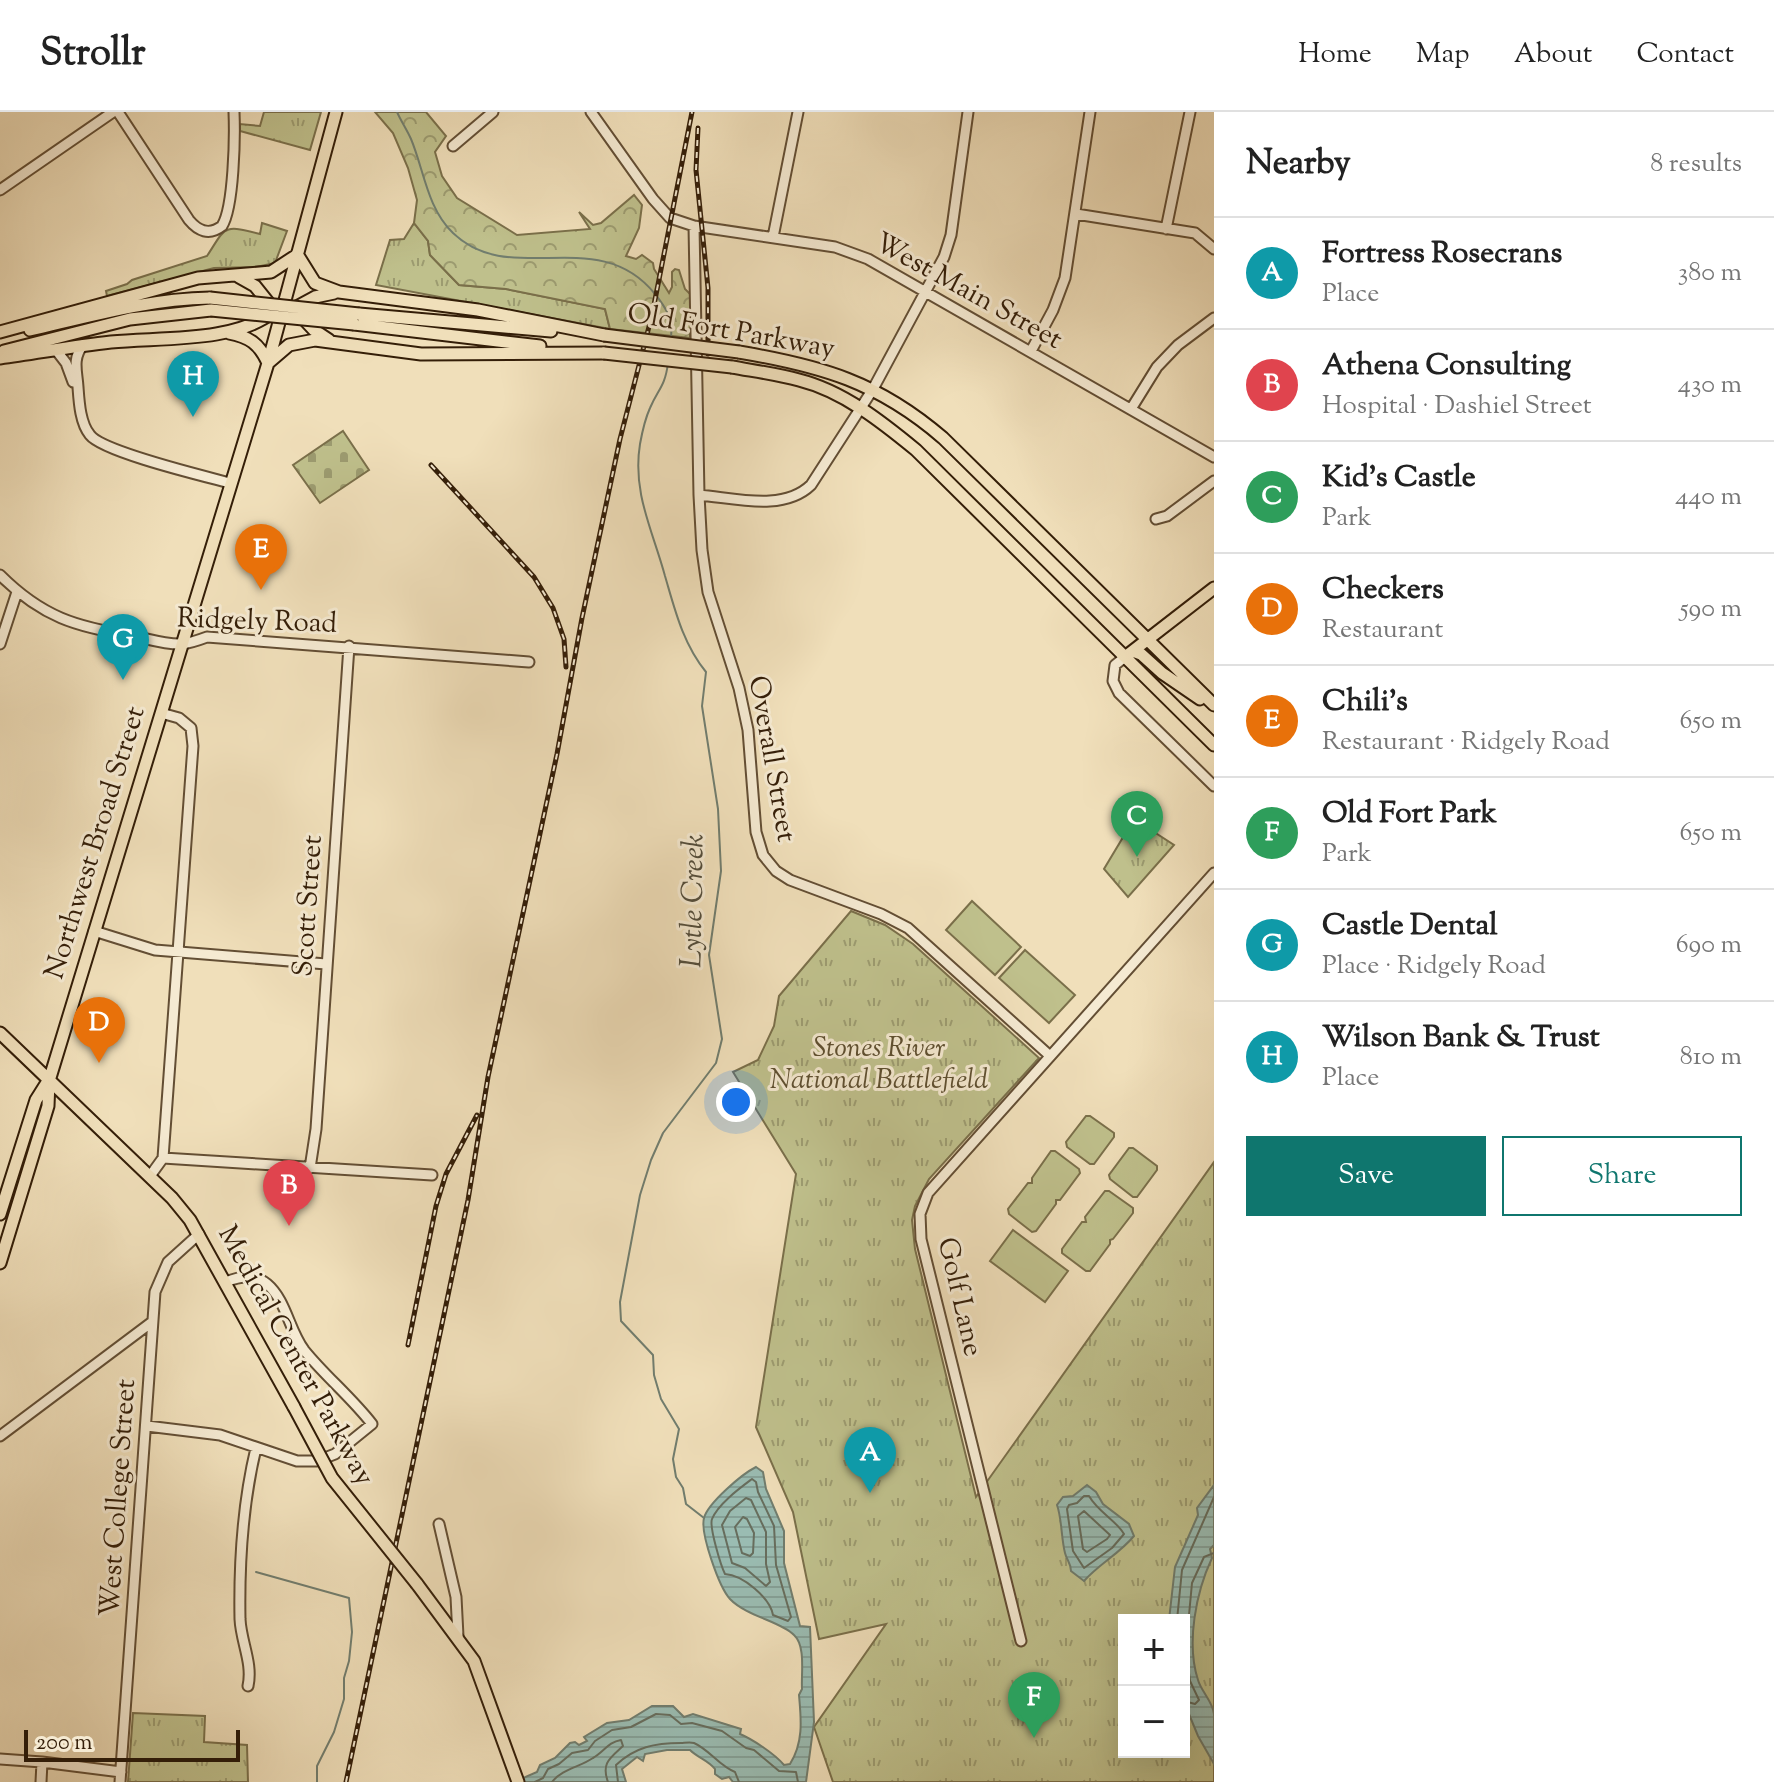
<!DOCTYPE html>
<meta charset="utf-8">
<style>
:root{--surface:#fff;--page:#f6f6f6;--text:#222;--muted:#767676;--line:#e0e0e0;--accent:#0f766e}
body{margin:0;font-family:"Sorts Mill Goudy",serif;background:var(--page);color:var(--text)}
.controls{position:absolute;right:24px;bottom:24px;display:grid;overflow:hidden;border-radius:0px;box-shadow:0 8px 32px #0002}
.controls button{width:72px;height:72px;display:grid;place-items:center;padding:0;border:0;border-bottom:2px solid var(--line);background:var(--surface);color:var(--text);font:40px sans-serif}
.scale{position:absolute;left:24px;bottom:20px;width:216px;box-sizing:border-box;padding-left:8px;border:4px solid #341e08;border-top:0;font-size:22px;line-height:28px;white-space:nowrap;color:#341e08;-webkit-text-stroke:6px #f5ead2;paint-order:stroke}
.you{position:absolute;left:736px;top:990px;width:28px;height:28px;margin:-20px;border:6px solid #fff;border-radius:50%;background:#1a73e8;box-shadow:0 0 0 12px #1a73e833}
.badge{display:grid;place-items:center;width:52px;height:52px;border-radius:50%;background:var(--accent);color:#fff;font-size:26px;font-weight:700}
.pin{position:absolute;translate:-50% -66px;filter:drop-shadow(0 2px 4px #0008)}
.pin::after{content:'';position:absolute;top:42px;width:28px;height:24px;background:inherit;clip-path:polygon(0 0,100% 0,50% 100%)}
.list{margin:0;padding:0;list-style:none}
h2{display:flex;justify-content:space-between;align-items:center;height:104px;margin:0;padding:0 32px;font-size:34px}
h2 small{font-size:26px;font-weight:400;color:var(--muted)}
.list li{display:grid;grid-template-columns:52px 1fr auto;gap:24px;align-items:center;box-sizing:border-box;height:112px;padding:0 32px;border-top:2px solid var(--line)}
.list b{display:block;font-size:30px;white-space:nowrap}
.list p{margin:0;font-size:26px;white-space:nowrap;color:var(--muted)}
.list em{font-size:26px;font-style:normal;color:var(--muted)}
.actions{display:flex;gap:16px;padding:24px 32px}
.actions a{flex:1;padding:18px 0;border:2px solid var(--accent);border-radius:0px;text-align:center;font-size:28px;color:var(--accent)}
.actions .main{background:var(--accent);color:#fff}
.map{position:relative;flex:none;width:1214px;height:1670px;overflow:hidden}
header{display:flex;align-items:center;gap:48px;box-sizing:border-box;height:112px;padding:0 40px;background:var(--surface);border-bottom:2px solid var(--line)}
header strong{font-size:38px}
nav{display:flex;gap:44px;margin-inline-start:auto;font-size:28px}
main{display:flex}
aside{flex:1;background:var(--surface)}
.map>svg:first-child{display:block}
</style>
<header>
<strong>Strollr</strong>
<nav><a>Home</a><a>Map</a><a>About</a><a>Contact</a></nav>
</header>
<main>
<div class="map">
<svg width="1214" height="1670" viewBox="0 0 1214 1670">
<defs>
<pattern id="grass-tufts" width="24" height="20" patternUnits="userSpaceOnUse" patternTransform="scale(2)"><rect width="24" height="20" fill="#bfc08c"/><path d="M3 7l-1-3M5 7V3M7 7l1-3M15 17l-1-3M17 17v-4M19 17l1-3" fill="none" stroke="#9c9b70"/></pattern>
<pattern id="forest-crowns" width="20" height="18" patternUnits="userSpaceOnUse" patternTransform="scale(2)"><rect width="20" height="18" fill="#bfc08c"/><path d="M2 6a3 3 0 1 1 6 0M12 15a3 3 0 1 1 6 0" fill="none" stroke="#9c9b70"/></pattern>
<pattern id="cemetery-stones" width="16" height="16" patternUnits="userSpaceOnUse" patternTransform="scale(2)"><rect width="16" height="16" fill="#bfc08c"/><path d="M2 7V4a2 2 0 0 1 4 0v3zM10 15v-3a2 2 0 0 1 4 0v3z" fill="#9c9b70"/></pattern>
<pattern id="water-rules" width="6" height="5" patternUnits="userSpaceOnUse" patternTransform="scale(2)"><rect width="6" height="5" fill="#9abcb2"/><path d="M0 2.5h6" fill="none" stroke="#85a198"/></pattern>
</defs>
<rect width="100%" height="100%" fill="#f0dfba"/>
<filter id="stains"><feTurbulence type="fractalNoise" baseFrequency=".0025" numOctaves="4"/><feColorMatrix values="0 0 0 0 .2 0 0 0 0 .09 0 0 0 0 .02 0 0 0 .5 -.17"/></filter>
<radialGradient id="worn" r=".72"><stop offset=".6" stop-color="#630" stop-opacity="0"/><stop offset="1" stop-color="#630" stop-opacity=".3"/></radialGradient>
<path fill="url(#grass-tufts)" stroke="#7a6f4a" stroke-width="2" fill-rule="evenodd" d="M264,0H321L310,38L240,19V12L260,14Z
M262,111L287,119L275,151L256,155L214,156L107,184L106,179L127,172L132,168L207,144C226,115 222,112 260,122Z
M414,111L428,129L430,143L459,173L506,177L605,197L610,217L376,173L390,128L404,127Z
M1134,707L1174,733L1128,785L1104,757Z
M851,799L885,813L913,832L1039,946L929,1067L915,1094L912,1108L915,1137L976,1385L1214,1050V1670H833L814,1615L886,1512L819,1527L793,1400L756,1315L796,1062L733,960L758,948L774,914L779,884ZM1124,1508H1184V1640H1124Z
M133,1601L205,1604L204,1630L247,1633L248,1670H128Z"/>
<path fill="url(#forest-crowns)" stroke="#7a6f4a" stroke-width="2" d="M375,0H426L446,24L435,40L442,64L457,86L517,123L590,117L579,100L593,113L601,111L634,83L642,93L639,116L626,144L636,147L642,143L653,151L654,157L669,181L672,175V160L675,157L679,158L685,177L699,191V212L690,220V226L610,217L605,197L506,177L459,173L430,143L428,129L414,111L417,88L408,56L393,21Z"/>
<path fill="url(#cemetery-stones)" stroke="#7a6f4a" stroke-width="2" d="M343,319L369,358L320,391L293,353Z"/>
<path fill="#bfc08c" stroke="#7a6f4a" stroke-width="2" d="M972,789L1021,835L995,863L946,818Z
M1025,838L1075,883L1049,911L999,866Z
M1086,1004H1090L1114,1021V1025L1094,1052H1090L1067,1035L1066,1030Z
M1129,1036H1133L1157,1054V1058L1137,1085H1133L1110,1067L1109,1063Z
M1051,1039H1055L1079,1057L1080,1061L1060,1088H1056V1092L1036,1119L1032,1120L1009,1102L1008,1097L1028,1071H1032V1066Z
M1105,1079H1109L1133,1096V1101L1113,1127L1110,1128V1132L1090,1159H1086L1062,1141V1137L1082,1110H1086L1085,1105Z
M1013,1118L1068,1159L1045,1190L990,1149Z"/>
<path fill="url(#water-rules)" stroke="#717d6e" stroke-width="2" d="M756,1355L763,1360L766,1377L784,1419V1451L800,1514L810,1515L814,1610L806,1670H733L729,1665L722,1667L715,1662V1657C708,1648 698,1646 690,1638H667L645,1642L643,1649L637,1645L622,1657L626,1670H514L537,1660L540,1653L555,1646L570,1631L575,1630L579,1633L587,1629L584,1625L607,1611L629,1608L652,1594H673L684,1605L693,1602L741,1617L740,1622C752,1627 775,1642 784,1653L790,1652C804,1630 801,1606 799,1583L802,1577C801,1562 806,1534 794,1523C782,1510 746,1504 730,1487C719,1475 700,1421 704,1406C708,1391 742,1362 756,1355Z
M1087,1373L1096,1380L1103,1392L1129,1412L1134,1424C1119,1442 1099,1452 1084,1469L1071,1459C1071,1451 1067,1449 1065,1441C1061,1425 1062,1407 1057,1393L1063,1385L1073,1384Z
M1214,1373V1433L1210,1437L1212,1446C1196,1480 1186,1531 1198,1568C1201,1579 1213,1590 1214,1602C1214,1618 1214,1636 1214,1652L1198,1624L1184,1590V1508H1169L1175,1455L1198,1403L1197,1396Z"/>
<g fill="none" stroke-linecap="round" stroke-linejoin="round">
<path stroke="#676d5d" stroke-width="2" d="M752,1367L756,1370L758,1380L774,1414L776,1453L791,1505L788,1509L773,1503C770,1486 743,1463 725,1462C721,1454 709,1415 712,1407C718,1392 740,1376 752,1367Z
M1084,1384H1089C1098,1400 1116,1408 1124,1422L1112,1436L1084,1456L1073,1439L1067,1397L1069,1393L1077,1391Z
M746,1386L751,1388L766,1420V1452L770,1470L766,1474L745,1456L732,1451L722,1413L730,1399Z
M1084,1399L1110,1423L1107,1427L1087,1440L1083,1437L1078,1404Z
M743,1405L747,1407L754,1421L753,1441L750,1444L742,1441L735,1415Z
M1177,1508L1182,1458L1214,1385
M1184,1513L1189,1503L1192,1471L1204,1445L1214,1441
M1184,1520L1190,1569L1199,1588L1195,1592L1184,1589
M535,1670L543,1666L548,1657L559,1652L572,1641L588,1638L595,1629L612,1618L631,1615L656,1602L670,1603L681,1612L692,1611L722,1619L746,1636L754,1638L779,1659L796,1660L798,1670
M552,1670C562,1657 580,1655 593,1646C604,1640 608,1630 621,1628L623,1634C610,1646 601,1651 608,1670
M618,1670L616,1653C635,1635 655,1631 681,1631C684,1631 690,1630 694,1631C710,1638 719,1654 735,1660L739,1670"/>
<path stroke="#717d6e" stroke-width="2" d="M397,0C401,9 407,18 411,27C424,58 427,96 453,121C511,177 598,111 655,182C666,196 673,206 671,225
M668,251C665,275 658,277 650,296C645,307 642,321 640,332C632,381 653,419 665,464C675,498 683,532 706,560L702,594L718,697L721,759L709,843L722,927L716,951L663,1021L651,1048L640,1083L620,1190L621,1209L653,1243L654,1263L661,1287L679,1317L673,1347L676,1365L683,1376L686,1392L704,1406
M256,1460L349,1486L352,1520L349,1549L344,1566V1587L334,1620L317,1654V1670"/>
<g stroke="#634e34" stroke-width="13">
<path id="minor" d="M118,0L189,108C198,119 209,124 222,114C234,95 235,24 234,0
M591,0L653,87L670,106L694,114L835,135L868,147L1214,345
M453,34L493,0
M0,78L113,0
M1076,102L1195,121L1214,137
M694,114L699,383L702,438L708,480L739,576L748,618L756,720L763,743L776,759L790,768L881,802L908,816L1049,943
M1166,117L1190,0
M773,125L798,0
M83,233C72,247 77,259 78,275C79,289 80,311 90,323C103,340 204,364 230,371
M56,238L66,251L73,270
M1031,239L1053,198L1065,166L1090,0
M1131,297L1157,255L1178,233L1214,206
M699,383C735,386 783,400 811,373L873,277L944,145L951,123L968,0
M1156,407L1167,404L1214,369
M0,463C42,505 76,515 133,524C148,527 167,533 182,532C190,531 199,528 207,525L529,550
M0,532L17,480
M1125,545L1115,553L1113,569L1119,581L1214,674
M94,819L155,838L326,852
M163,1046L432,1063
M310,1056L316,1017L349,534
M150,1064L163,1046L193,634L191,616L179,606L161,601
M147,1314L220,1323L297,1349H317L335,1342L372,1312C351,1285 325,1264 304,1238C289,1218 286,1188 267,1172C255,1162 240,1164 226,1170
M0,1324L152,1210
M439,1412L456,1485L458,1524
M1021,1529L921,1127L920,1102L928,1081L1214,761
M248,1574C253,1551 241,1530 240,1507C239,1451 243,1390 256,1336
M0,1647L42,1650L121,1660
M41,1670L42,1650
M120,1670L155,1180L168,1150L199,1122"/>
</g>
<g stroke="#341e08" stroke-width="15">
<path id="major" d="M297,142L315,171L339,180L478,198L604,223
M239,165L255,174L275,199
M291,198L315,185L334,181
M359,202L551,219
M300,203L314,218L329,228
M354,212L540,234
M30,218C90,204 149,187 210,186
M0,220L198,166L271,160L297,143
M229,221C249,225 259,231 268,251L289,233L315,228L421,242L604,241
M4,239L130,207L211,198
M739,240C822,254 878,270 943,326L1214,593
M0,246C37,241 74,234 111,230C160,225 234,231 273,200
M732,255C754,259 777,262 799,268C843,279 882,310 916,338L1214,633
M1133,539L1141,542L1162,561L1200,587
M1125,545L1214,476
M0,921L172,1086L190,1108L294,1295
M0,1102L36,988L48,969
M0,1151L48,994L49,969L268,251L336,0
M417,1472L474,1549L518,1670"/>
</g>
<use href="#minor" stroke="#f5ead2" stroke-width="9"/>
<use href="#major" stroke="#f0dfba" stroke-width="11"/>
<g stroke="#341e08" stroke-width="5">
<path id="rail" d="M698,16L696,58L708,176V242
M431,353L534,465L553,496L564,527L566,555
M408,1233L436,1094L446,1062L477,1003
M346,1670L468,1088L488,965L557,642L582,506L620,327L652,203L692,0"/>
</g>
<use href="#rail" stroke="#f5ead2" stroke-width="2" stroke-dasharray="6" stroke-linecap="butt"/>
<g stroke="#341e08" stroke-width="15" stroke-linecap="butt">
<path id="major-bridge" d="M210,186L359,202
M211,198L354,212
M604,223L739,240
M604,241L732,255
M294,1295L332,1366L417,1472"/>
</g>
<use href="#major-bridge" stroke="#f0dfba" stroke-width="11"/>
</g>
<g text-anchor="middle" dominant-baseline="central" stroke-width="6" stroke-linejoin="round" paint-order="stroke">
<g font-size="28" fill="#341e08" stroke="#f5ead2">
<text transform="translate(968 180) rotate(29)">West Main Street</text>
<text transform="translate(731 220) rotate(10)">Old Fort Parkway</text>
<text transform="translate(257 510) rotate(2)">Ridgely Road</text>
<text transform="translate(771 647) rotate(80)">Overall Street</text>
<text transform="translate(96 731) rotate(-73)">Northwest Broad Street</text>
<text transform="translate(309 794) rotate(-86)">Scott Street</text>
<text transform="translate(959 1185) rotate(77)">Golf Lane</text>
<text transform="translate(295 1244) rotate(61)">Medical Center Parkway</text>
<text transform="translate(119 1386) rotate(-86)">West College Street</text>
</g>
<g font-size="28" font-style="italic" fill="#5e4f30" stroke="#f5ead2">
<text x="879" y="937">Stones River<tspan x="879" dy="32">National Battlefield</tspan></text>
</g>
<g font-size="30" font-style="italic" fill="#534d3b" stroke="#f5ead2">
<text transform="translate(694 789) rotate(-89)">Lytle Creek</text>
</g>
</g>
<rect width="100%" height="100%" filter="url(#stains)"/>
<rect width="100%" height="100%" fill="url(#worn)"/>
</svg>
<div class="controls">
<button>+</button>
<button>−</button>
</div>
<div class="scale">200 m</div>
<div class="you"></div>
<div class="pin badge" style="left:870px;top:1381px;background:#0f9aa8">A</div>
<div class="pin badge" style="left:289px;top:1114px;background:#e0444e">B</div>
<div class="pin badge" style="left:1137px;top:745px;background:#2e9e5b">C</div>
<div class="pin badge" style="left:99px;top:951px;background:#e8710a">D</div>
<div class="pin badge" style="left:261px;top:478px;background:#e8710a">E</div>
<div class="pin badge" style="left:1034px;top:1626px;background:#2e9e5b">F</div>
<div class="pin badge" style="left:123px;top:568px;background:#0f9aa8">G</div>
<div class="pin badge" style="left:193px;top:305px;background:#0f9aa8">H</div>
</div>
<aside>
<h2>Nearby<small>8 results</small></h2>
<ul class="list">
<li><span class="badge" style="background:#0f9aa8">A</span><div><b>Fortress Rosecrans</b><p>Place</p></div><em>380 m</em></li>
<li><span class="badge" style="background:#e0444e">B</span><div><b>Athena Consulting</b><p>Hospital · Dashiel Street</p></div><em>430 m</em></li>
<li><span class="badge" style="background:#2e9e5b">C</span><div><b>Kid's Castle</b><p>Park</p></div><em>440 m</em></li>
<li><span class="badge" style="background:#e8710a">D</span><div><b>Checkers</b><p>Restaurant</p></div><em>590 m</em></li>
<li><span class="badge" style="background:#e8710a">E</span><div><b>Chili's</b><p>Restaurant · Ridgely Road</p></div><em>650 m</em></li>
<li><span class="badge" style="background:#2e9e5b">F</span><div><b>Old Fort Park</b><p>Park</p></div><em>650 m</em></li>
<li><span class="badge" style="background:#0f9aa8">G</span><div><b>Castle Dental</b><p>Place · Ridgely Road</p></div><em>690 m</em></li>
<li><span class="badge" style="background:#0f9aa8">H</span><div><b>Wilson Bank &amp; Trust</b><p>Place</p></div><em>810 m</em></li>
</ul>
<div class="actions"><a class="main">Save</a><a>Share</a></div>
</aside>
</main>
